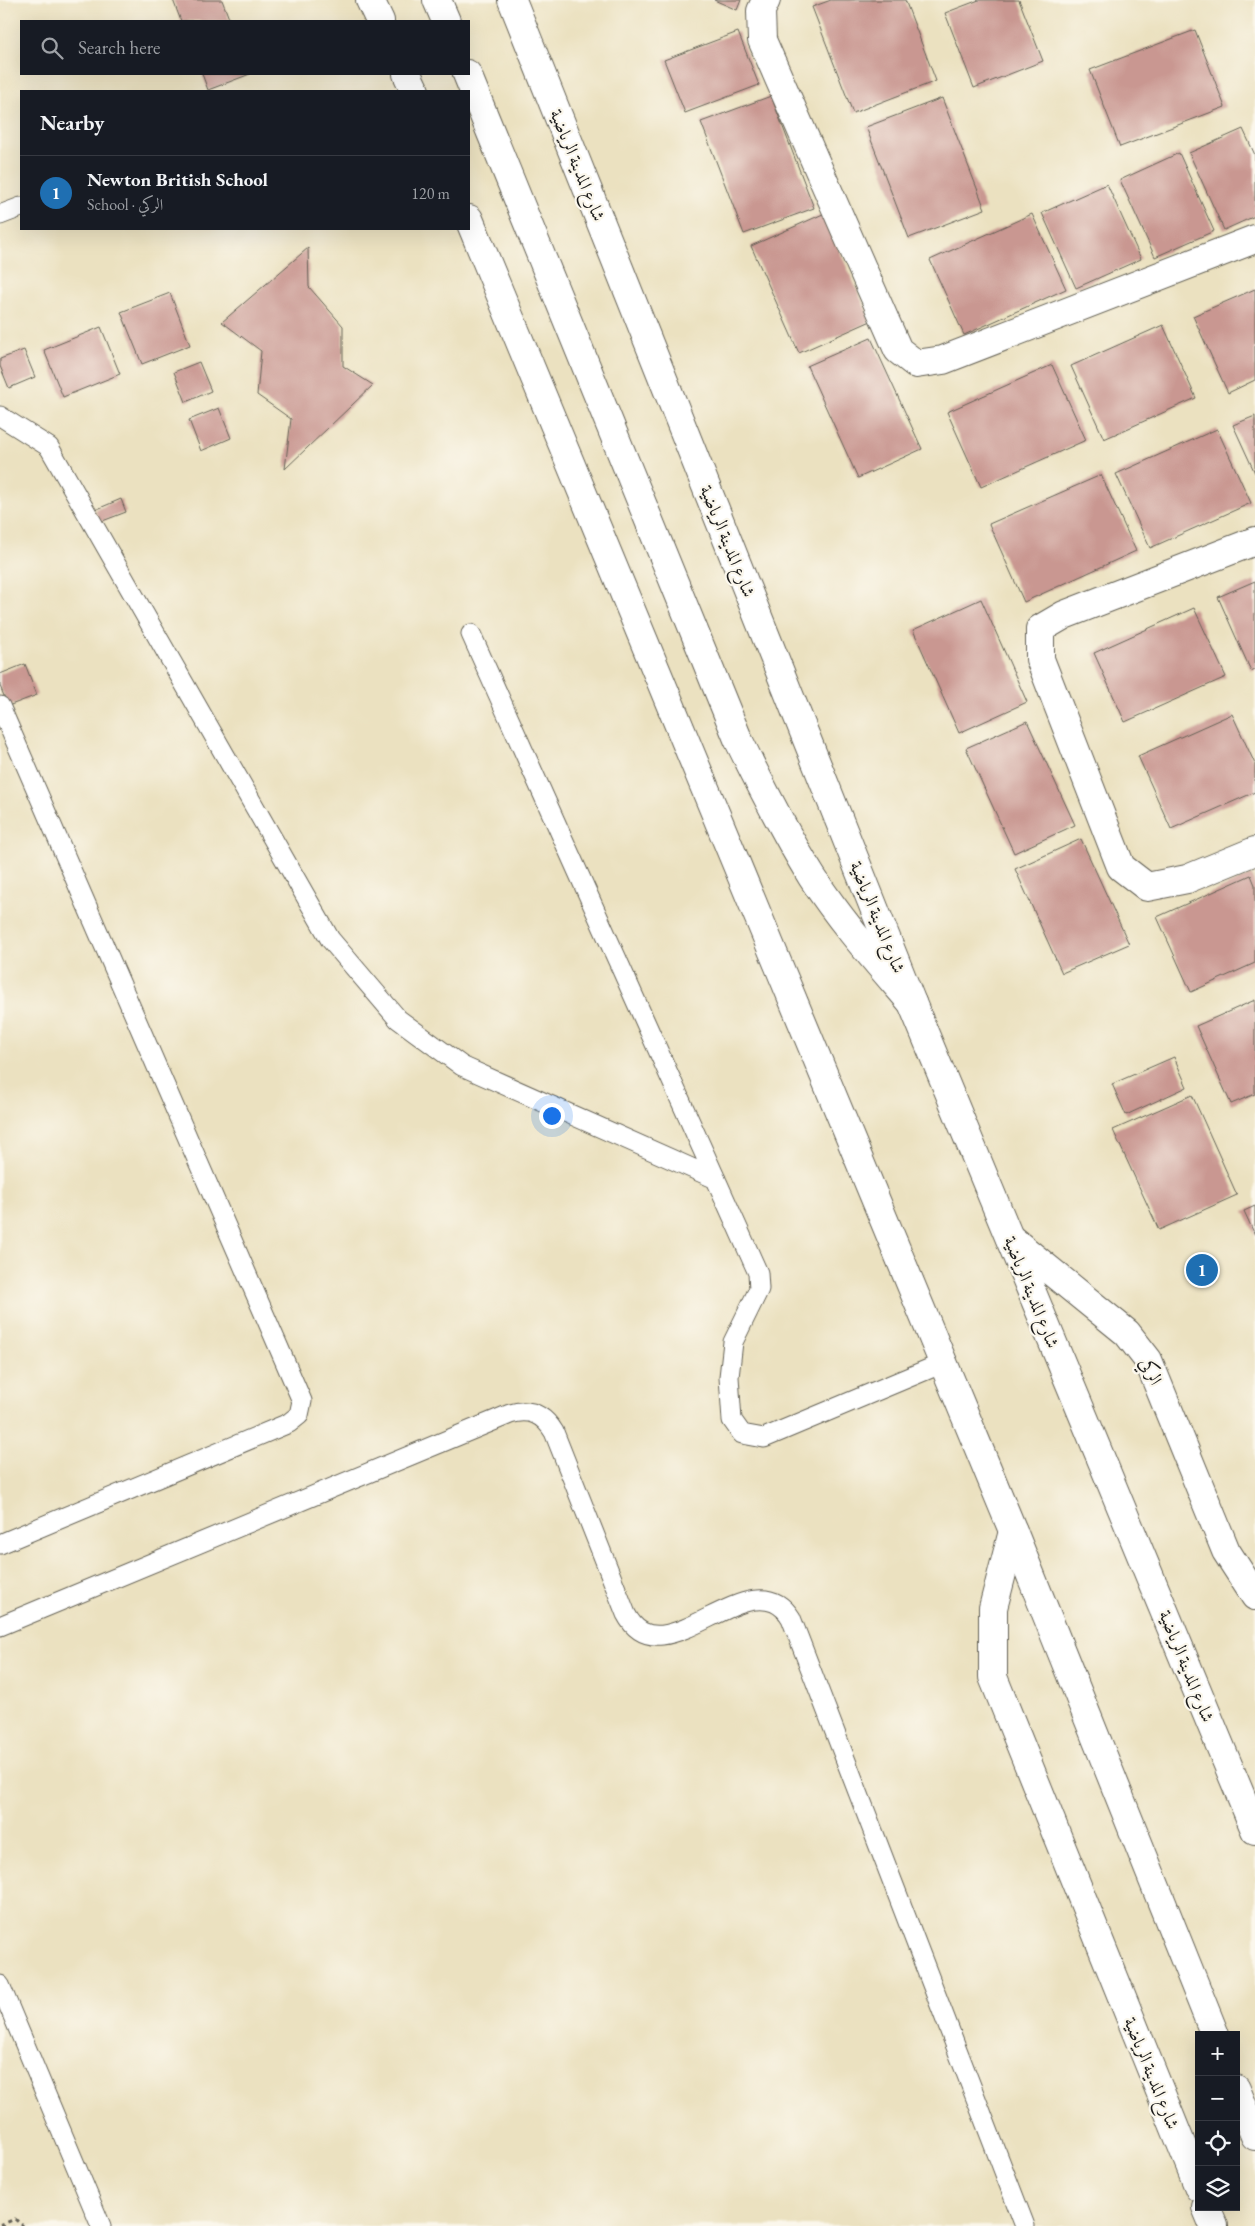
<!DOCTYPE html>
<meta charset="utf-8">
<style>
:root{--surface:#171b24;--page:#242831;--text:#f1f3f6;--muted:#9ea1a6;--line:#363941;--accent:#1f6fb2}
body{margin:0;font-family:"EB Garamond",Amiri,serif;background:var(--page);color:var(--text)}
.controls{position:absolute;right:15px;bottom:15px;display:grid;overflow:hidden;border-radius:0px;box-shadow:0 5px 20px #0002}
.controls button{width:45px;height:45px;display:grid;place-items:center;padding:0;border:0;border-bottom:1px solid var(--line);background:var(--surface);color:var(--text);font:25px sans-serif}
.you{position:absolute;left:551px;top:1115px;width:18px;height:18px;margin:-12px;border:4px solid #fff;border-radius:50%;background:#1a73e8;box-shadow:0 0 0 8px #1a73e833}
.badge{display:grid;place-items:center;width:32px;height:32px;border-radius:50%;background:var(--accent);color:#fff;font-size:16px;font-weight:700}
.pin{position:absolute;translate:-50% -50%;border:2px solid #fff;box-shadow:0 1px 5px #0006}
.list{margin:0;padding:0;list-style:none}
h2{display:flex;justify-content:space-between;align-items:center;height:65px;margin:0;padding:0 20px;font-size:21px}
h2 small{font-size:16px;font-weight:400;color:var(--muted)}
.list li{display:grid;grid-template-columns:32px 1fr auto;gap:15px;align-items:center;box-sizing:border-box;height:75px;padding:0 20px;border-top:1px solid var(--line)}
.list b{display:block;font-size:19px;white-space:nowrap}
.list p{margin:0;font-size:16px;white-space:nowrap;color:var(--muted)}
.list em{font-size:16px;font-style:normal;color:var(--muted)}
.icon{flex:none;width:28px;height:28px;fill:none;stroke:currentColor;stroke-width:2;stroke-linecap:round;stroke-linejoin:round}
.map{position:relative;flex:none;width:1255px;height:2226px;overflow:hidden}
.search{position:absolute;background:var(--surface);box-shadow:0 5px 20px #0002;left:20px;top:20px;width:450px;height:55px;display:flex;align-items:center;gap:12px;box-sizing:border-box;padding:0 18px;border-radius:0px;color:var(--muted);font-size:19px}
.panel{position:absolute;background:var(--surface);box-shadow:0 5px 20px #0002;left:20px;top:90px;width:450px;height:140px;border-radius:0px}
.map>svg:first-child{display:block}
</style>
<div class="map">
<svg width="1255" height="2226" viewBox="0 0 1255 2226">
<rect width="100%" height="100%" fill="#fbf7ec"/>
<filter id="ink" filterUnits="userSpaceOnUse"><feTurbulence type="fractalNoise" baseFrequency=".02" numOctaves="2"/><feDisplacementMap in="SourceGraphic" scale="10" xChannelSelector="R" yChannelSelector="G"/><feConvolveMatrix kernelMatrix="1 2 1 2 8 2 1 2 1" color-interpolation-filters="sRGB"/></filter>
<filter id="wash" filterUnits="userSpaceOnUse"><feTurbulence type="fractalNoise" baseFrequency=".0096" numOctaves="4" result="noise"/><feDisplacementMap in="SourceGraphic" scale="20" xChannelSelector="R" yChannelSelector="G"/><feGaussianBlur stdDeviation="1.12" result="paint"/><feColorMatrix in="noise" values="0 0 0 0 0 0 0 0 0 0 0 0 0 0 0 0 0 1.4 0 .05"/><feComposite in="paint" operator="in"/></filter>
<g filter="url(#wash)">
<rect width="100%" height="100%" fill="#ebe1c0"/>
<g id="blocks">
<path fill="#c99791" d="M173,0H222L230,21H181Z
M714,0H741L737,10Z
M831,0H905L936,81L853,113L812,7Z
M979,0H1019L1043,61L974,88L945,13Z
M1195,30L1225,107L1120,147L1090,70Z
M738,32L759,85L685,113L664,60Z
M202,74H250L208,90Z
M771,96L814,208L744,234L701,122Z
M942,98L985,209L909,238L866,127Z
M1243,129L1255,155V216L1224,230L1189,153Z
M1179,153L1214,231L1155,257L1120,180Z
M1107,184L1141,259L1076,288L1042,213Z
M823,214L871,321L799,353L751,246Z
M1032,214L1066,289L964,335L930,260Z
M308,248L309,287L343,326V366L373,385L285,469L291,419L257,395L261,351L222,322Z
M1255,289V380L1228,393L1193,316Z
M170,293L190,345L142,364L121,312Z
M1163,325L1196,398L1104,439L1071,366Z
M101,327L120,374L63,397L44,350Z
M871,338L922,449L858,478L807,366Z
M24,350L35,377L9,388L0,366V359Z
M199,362L211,391L186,402L174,372Z
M1052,365L1086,440L981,487L947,412Z
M219,408L231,438L201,451L189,420Z
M1255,416V473L1233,425Z
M1217,429L1251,503L1150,548L1116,474Z
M1101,475L1136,551L1024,602L989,524Z
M121,499L126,512L100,522L95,510Z
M1255,581V669L1251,671L1218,597Z
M981,599L1027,702L959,733L913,630Z
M1194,608L1226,677L1125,722L1094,653Z
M25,664L37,695L8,706L0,686V674Z
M1232,714L1255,764V792L1171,829L1138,756Z
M1027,721L1075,825L1014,853L966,748Z
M1081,839L1129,944L1062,973L1015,869Z
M1251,875L1255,885V963L1191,992L1157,917Z
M1255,1000V1094L1231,1104L1196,1026Z
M1174,1057L1187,1087L1126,1115L1112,1084Z
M1192,1095L1237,1195L1159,1230L1113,1130Z
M1255,1206V1235L1244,1211Z"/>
</g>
</g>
<g filter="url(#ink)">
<use href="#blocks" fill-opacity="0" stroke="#646155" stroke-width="1"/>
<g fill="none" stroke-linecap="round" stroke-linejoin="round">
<g stroke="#646155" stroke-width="21">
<path id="service" d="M0,215L21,207
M0,416L49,447L330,939L398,1019L462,1066L716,1179
M471,634L758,1273L759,1289L733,1342L729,1377L732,1420L742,1434L764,1438L943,1363
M0,706L302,1401L299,1415L289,1423L0,1544
M0,1626L510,1414C530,1408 543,1414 554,1432L626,1614C662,1684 752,1554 791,1618L1025,2226
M0,1985L101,2226"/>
</g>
<g stroke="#646155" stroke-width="30">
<path id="minor" d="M766,0L761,11L762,40L898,350L916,364L943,360L1255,239
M1255,541L1064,615L1040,629V659L1121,867L1147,887L1187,879L1255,851
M1010,1238L1127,1333L1148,1360L1226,1551L1255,1596
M1013,1531L993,1608V1677L1199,2188
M1206,2207L1214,2226"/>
</g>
<g stroke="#646155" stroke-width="30">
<path id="secondary" d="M370,0L380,21
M512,0L912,1003L1255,1830
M407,74L415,91
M469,219L1013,1531L1215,2035
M1236,2089L1255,2136"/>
</g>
<g stroke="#646155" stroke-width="30">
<path id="primary" d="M437,0L446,21
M467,74L738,739C761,786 784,832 812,877C841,922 877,962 912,1003"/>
</g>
<path stroke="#646155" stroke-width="3" stroke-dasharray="4 4" stroke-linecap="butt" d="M0,2225L15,2219L23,2226"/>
<use href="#service" stroke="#fff" stroke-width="19"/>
<use href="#minor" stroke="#fff" stroke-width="28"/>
<use href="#secondary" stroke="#fff" stroke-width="28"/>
<use href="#primary" stroke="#fff" stroke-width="28"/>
</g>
</g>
<g text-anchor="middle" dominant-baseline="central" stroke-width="4.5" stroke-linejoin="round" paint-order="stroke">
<g font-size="18" fill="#1c1c1c" stroke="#fbf7ec">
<text transform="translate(578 165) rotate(68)">شارع المدينة الرياضية</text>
<text transform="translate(728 541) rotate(68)">شارع المدينة الرياضية</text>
<text transform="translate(878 917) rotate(68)">شارع المدينة الرياضية</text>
<text transform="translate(1032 1292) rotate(68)">شارع المدينة الرياضية</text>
<text transform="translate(1151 1371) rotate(62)">الركي</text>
<text transform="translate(1187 1666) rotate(68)">شارع المدينة الرياضية</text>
<text transform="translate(1152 2073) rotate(68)">شارع المدينة الرياضية</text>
</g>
</g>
</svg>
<div class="controls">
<button>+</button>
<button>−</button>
<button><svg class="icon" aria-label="locate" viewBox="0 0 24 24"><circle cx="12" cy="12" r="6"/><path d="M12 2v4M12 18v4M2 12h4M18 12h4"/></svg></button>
<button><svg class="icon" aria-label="layers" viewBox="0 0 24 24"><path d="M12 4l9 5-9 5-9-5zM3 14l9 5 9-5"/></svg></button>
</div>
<div class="you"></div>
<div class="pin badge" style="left:1202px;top:1270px">1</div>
<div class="search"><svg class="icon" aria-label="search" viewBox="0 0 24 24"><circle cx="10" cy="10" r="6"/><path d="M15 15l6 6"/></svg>Search here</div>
<section class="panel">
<h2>Nearby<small></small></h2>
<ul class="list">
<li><span class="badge">1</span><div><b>Newton British School</b><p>School · الركي</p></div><em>120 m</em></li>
</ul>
</section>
</div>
